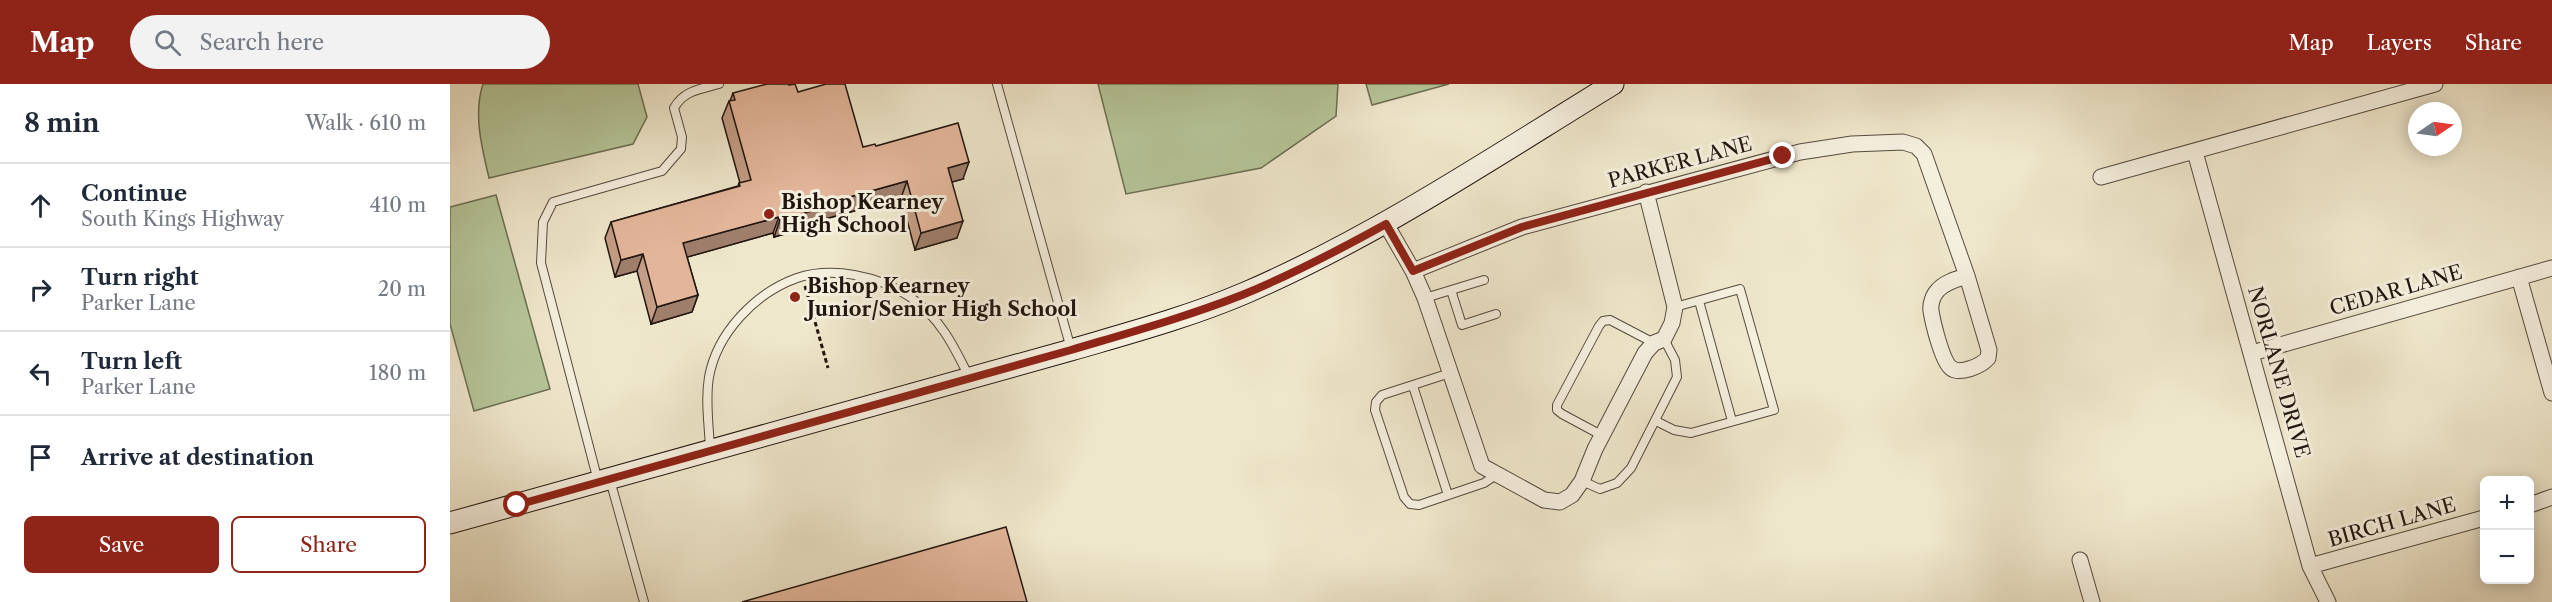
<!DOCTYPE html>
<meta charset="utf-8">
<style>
:root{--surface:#fff;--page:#f2f2f3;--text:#1f2937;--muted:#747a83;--line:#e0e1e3;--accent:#8f2418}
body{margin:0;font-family:"Libre Caslon Text",serif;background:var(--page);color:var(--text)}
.controls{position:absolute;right:18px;bottom:18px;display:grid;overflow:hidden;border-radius:9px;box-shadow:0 3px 15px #0003}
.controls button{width:54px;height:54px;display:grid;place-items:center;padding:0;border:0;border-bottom:2px solid var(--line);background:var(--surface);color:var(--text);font:30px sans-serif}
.compass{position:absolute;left:1958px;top:18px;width:54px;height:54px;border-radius:50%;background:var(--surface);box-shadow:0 3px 15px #0003;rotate:77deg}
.stop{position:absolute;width:18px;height:18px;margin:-14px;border:4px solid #8f2418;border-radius:50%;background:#fff}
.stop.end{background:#8f2418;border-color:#fff;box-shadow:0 2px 6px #0008}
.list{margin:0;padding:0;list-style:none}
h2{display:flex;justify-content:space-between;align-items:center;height:78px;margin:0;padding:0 24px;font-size:26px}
h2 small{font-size:20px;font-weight:400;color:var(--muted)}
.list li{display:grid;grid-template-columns:39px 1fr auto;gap:18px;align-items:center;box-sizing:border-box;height:84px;padding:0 24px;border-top:2px solid var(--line)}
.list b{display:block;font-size:22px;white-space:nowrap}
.list p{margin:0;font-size:20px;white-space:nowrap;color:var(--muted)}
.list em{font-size:20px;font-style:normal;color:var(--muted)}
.actions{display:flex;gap:12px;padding:18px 24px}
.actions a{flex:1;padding:14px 0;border:2px solid var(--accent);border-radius:9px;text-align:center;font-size:21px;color:var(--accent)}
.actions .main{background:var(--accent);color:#fff}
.icon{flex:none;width:33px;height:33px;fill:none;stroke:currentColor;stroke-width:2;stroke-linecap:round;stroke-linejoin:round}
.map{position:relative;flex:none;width:2102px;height:518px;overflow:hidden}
header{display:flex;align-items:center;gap:36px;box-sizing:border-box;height:84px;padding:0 30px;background:var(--accent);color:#fff}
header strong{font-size:28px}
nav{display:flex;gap:33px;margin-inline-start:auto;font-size:21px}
.search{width:420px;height:54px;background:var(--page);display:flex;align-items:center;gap:15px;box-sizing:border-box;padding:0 21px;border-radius:33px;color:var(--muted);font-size:22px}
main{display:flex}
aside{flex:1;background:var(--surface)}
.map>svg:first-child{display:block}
</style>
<header>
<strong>Map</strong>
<div class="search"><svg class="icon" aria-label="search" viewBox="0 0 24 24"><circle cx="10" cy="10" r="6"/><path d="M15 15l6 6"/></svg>Search here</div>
<nav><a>Map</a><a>Layers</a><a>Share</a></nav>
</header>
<main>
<aside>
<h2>8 min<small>Walk · 610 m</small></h2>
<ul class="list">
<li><svg class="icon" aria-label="ahead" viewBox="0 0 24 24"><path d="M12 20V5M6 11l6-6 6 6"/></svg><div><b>Continue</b><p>South Kings Highway</p></div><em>410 m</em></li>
<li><svg class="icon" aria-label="right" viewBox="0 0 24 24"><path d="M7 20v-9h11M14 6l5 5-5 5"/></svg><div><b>Turn right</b><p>Parker Lane</p></div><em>20 m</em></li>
<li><svg class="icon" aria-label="left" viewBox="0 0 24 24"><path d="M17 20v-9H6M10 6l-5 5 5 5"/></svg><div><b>Turn left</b><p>Parker Lane</p></div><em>180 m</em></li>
<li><svg class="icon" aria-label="arrive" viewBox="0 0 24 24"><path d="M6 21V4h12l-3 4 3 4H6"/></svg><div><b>Arrive at destination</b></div></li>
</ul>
<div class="actions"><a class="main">Save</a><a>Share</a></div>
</aside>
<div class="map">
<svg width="2102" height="518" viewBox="0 0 2102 518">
<rect width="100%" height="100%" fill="#efe7cc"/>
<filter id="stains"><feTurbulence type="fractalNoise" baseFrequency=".00333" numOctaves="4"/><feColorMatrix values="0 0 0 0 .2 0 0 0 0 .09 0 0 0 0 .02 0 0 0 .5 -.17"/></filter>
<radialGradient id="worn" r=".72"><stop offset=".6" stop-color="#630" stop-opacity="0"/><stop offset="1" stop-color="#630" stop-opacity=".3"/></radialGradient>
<path fill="#b6c69a" stroke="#6c6e54" stroke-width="1.5" d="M33,0H188L197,33L183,60L39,94C32,64 23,30 33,0Z
M648,0H888L886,32L811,84L676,110Z
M916,0H999L922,21Z
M46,111L100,305L24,327L0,240V123Z"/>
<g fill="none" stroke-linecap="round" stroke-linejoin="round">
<g stroke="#554a3e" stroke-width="10">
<path id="lane" d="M547,0L621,265
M1001,206L1012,241L1046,230
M975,214L1034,196
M1249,217L1282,337
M1000,289L932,311L926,318L925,326L954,413L960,420L969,421L1034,399L1046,391
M963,302L998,411
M1206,337L1224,346L1241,349L1324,326L1290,205L1225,223
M1153,352L1112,330L1107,326V321L1149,242L1153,237L1160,236L1204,259
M260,365C259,341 255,316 259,293C267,249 305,209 347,194C382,182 430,192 460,213C489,232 504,262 519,293
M160,396L194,518
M148,397L91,179L93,138L103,118L212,87L231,65L232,53L224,24C234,6 251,5 269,0
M1132,397L1150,405L1167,399L1181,384L1227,293L1225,276L1214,255"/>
</g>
<g stroke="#554a3e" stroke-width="17">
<path id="street" d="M1745,68L1860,482L1878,518
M1651,93L1985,0
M936,140L963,187L975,214L1032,382L1094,416L1110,418L1122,411L1132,397L1145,365L1195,269L1204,259L1214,255L1222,239L1225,223L1196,108
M963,187L1072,143L1350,68L1402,60L1453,58L1466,62L1474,70L1517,192
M1517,192L1539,266L1538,274C1531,282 1510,291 1501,284C1492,277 1483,239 1481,227C1480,220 1483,211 1488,206C1495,198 1507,195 1517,192Z
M2069,193L2102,309
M1802,269L2102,184
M2080,421L2102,413
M1630,476L1642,518
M1860,482L2034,434"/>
</g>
<g stroke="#22150f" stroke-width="23">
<path id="secondary" d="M0,439L621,266C679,249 739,233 795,209C925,153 1042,74 1163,0"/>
</g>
<path stroke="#22150f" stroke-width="3" stroke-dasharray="4.5 3" stroke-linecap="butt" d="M355,202L378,284"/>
<use href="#lane" stroke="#f5efde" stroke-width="8"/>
<use href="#street" stroke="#f5efde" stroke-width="15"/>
<use href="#secondary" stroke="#f5efde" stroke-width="21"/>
</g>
<path fill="#c39d85" stroke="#22150f" stroke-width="1.5" d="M348,8L413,63L426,62L513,95L502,98L507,154L465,166L451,114L357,140L355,144L340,148L324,153L323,149L237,173L248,211L242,228L201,240L187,187L165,193L155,154L161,138L288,102L289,99H290L272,34L279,17H280L283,9Z"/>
<path fill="#9f7f6c" stroke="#22150f" stroke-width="1.5" d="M519,78L513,95L492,101L498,84Z
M457,97L451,114L357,140L355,144L324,153L330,136L360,124Z
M329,133L323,149L227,176L233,159Z
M513,137L507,154L465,166L471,149Z
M193,170L187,187L165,193L171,176Z
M248,211L242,228L201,240L207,223Z"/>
<path fill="#e3b69b" stroke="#22150f" stroke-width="1.5" d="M317,0H339V1L345,0L348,8L376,0H395L413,63L425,60L426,62L508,39L519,78L498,84L513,137L471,149L457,97L360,124L361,127L346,132L330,136L329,133L233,159L248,211L207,223L193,170L171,176L161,138L290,102L289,99L301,96L279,17L285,16L283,9Z
M556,443L577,518H292Z"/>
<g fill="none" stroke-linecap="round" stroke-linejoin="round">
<path stroke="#8f2418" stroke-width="8" d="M67,421L621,266C678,249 736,233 792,211C841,191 889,166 936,140L963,187L1072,143L1333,72"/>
</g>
<g fill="#8f2418" stroke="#f5efde" stroke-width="2">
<circle cx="319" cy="130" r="6"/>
<circle cx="345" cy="213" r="6"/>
</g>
<g text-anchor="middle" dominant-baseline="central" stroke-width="6" stroke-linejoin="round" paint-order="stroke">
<g font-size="20" fill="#22150f" stroke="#f5efde">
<text transform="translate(1230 78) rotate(-15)">PARKER LANE</text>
<text transform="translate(1946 206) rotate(-16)">CEDAR LANE</text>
<text transform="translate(1829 288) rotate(74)">NORLANE DRIVE</text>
<text transform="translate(1942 438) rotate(-16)">BIRCH LANE</text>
</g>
<g font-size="20" font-weight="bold" fill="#22150f" stroke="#f5efde" text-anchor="start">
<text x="331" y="118">Bishop Kearney<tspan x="331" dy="23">High School</tspan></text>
<text x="357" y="202">Bishop Kearney<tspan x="357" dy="23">Junior/Senior High School</tspan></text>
</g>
</g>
<rect width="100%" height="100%" filter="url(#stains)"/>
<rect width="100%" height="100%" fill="url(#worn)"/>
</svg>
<div class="controls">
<button>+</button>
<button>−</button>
</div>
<svg class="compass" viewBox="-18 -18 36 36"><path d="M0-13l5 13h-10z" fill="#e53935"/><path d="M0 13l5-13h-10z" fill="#747a83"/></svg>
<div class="stop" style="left:67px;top:421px"></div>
<div class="stop end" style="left:1333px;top:72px"></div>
</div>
</main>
